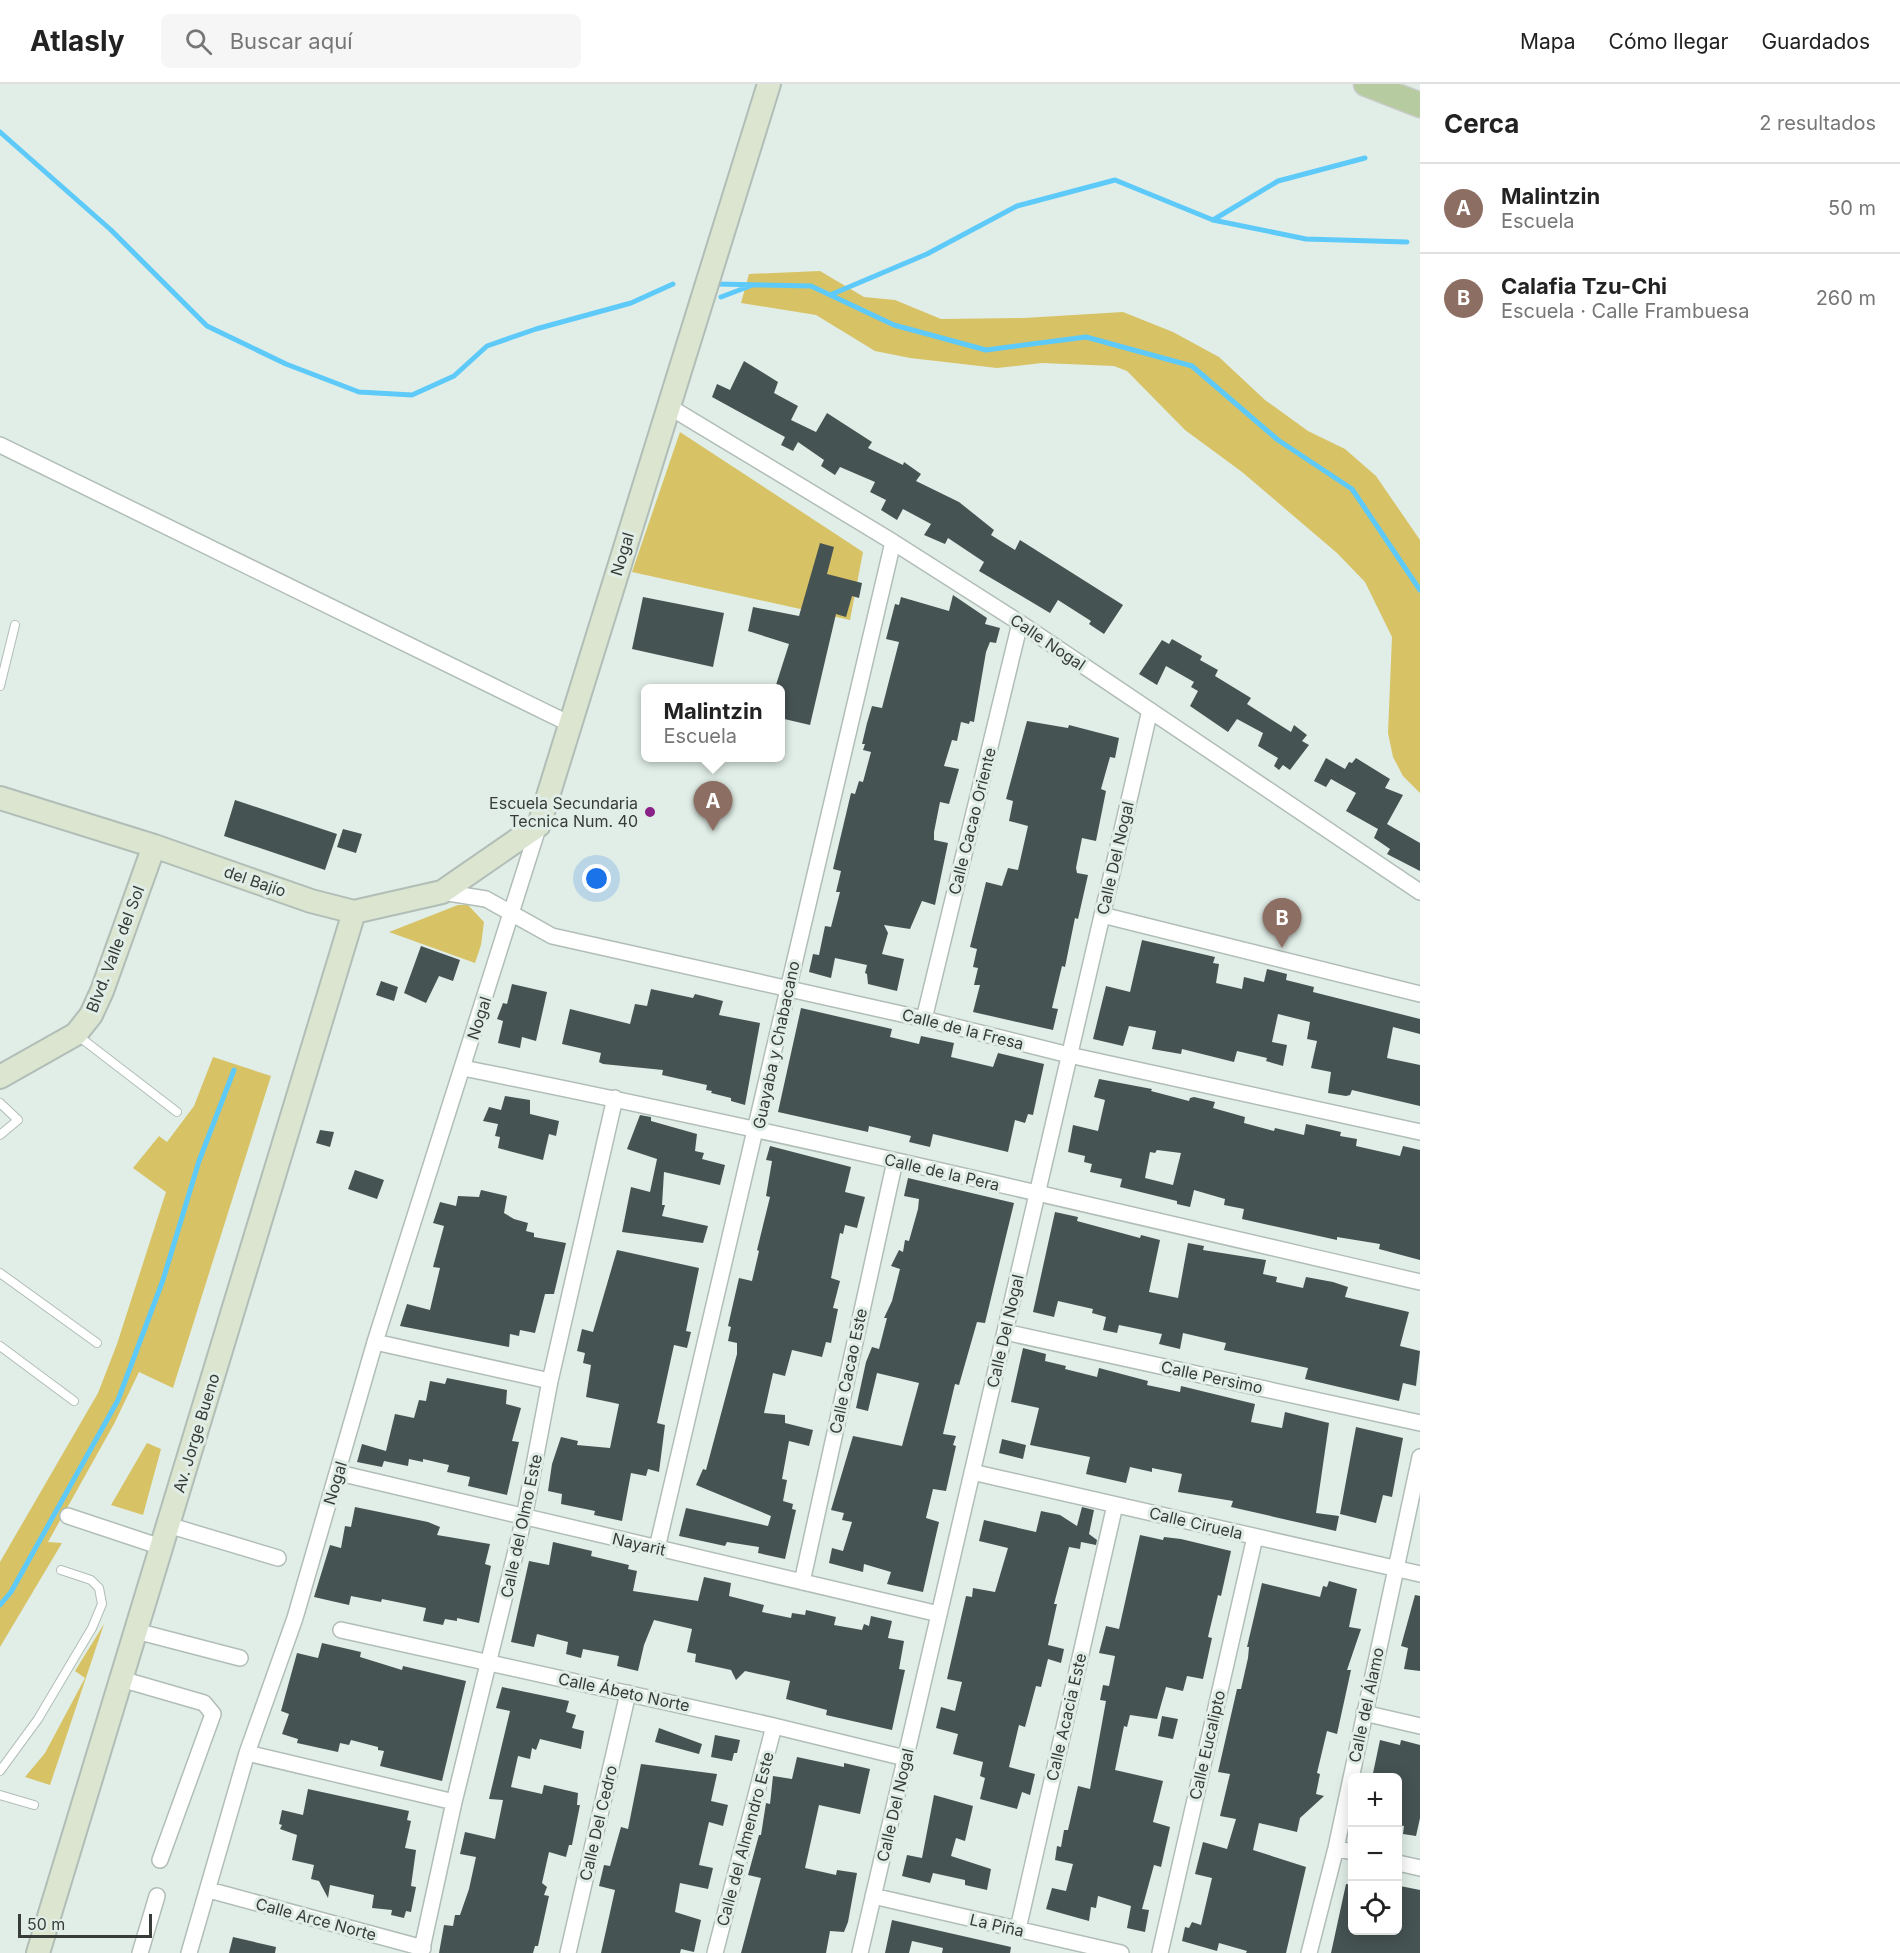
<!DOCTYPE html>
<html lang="es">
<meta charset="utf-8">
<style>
:root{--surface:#fff;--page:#f6f6f6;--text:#222;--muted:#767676;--line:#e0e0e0;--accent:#7c3aed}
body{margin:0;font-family:Inter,sans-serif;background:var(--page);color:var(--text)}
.controls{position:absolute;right:18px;bottom:18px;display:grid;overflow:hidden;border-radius:9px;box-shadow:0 3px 15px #0003}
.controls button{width:54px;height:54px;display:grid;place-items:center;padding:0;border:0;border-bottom:2px solid var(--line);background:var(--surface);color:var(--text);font:30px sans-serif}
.scale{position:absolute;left:18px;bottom:15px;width:134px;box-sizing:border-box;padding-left:6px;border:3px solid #373c39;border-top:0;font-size:16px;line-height:21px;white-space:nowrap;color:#373c39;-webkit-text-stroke:4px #e1eee7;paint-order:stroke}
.you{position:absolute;left:597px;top:795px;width:21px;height:21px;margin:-15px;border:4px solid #fff;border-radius:50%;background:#1a73e8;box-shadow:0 0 0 9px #1a73e833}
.badge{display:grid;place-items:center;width:39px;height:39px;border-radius:50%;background:var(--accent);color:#fff;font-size:20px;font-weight:700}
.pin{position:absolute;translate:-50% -50px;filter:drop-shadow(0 2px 3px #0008)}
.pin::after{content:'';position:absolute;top:32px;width:21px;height:18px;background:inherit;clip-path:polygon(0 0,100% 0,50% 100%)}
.popup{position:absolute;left:641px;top:600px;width:144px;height:78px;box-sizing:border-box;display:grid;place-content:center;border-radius:9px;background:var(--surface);filter:drop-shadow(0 2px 4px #0005);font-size:20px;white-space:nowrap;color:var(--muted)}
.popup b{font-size:22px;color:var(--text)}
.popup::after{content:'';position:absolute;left:50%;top:100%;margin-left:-12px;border:12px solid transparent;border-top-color:var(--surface)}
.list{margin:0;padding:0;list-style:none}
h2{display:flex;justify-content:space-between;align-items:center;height:78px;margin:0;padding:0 24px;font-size:26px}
h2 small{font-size:20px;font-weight:400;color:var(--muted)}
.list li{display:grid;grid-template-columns:39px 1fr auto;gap:18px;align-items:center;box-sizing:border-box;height:90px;padding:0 24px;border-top:2px solid var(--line)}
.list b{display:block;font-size:22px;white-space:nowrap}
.list p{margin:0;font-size:20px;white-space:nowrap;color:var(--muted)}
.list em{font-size:20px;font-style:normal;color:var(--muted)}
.icon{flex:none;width:33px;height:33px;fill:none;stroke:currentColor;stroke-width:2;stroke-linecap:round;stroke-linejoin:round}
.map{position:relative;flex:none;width:1420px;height:1869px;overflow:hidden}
header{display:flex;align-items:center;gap:36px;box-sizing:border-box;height:84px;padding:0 30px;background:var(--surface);border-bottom:2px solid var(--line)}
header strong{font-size:28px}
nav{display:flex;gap:33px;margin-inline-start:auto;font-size:21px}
.search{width:420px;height:54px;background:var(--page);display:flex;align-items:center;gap:15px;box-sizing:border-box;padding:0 21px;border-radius:9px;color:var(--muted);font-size:22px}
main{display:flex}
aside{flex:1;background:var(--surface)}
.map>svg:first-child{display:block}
</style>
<header>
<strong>Atlasly</strong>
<div class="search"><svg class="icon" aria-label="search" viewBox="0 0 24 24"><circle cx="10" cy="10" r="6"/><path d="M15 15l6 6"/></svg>Buscar aquí</div>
<nav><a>Mapa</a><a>Cómo llegar</a><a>Guardados</a></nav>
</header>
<main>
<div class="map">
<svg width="1420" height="1869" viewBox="0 0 1420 1869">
<rect width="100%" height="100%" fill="#e1eee7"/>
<path fill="#d7c266" d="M820,187L864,213L895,216L941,235L1024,234L1123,228L1173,248L1219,273L1265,316L1308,347L1345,365L1376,392L1420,456V709L1403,692L1393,673L1388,649L1392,553L1365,498L1337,469L1242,388L1185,346L1127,287L1114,282L1042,279L997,284L910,274L875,267L816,231L741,219L749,190Z
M680,348L863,468L850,536L632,488Z
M458,821H468L484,838L481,861L475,879L389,848Z
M213,973L271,992L173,1304L139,1288L114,1340L48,1458L62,1459L0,1563V1478L98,1309L117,1260L166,1108L133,1084L159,1052L167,1058L194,1022Z
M147,1359L161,1365L143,1431L111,1421Z
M104,1540L50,1701L25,1693L45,1669L85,1594L75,1587Z"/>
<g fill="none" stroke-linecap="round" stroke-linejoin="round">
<path stroke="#5ecaf9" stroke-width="5" d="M0,48L111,146L207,242L286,280L359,308L412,311L454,292L487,262L536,245L631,219L673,200
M1213,136L1278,97L1365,74
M715,200L811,202L894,241L986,266L1086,253L1192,282L1278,356L1352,405L1420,506
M830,211L927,170L1017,122L1115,96L1213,136L1306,155L1407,158
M721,213L750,202
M0,1521L11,1508L118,1316L163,1196L199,1077L234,986"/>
</g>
<path fill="#465353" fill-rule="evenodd" d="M744,277L778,298L774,309L798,322L791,336L816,348L827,329L872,358L868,364L903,381L904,378L921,390L916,397L959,418L994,446L991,451L1015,466L1020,456L1123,521L1104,550L1089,540L1091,537L1058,516L1050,529L996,497L979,487L984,478L948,454L945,460L924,451L931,440L903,425L897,436L881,426L886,416L870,408L875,398L840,383L835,391L821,382L824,376L798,358L793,367L781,361L785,353L712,313L717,300L730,306Z
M820,459L834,463L827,490L862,499L859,514L852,512L846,533L836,530L810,641L780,634V604H775L789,560L748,547L753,523L799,532Z
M953,511L987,534L985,540L1000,544L996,559L990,558L986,568L974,638L970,637L969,640L961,638L957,657L952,656L944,682L959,685L949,720L940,718L934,748V756L948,759L935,821L922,817L910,845L884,841L888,849L882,870L904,875L897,907L868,900L867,890L865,889L867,881L835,874L831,894L809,888L813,870L819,871L825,842L831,843L840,808H836L841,787L833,785L851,709L855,710L859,697L863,698L871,668L863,666L865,660H862L867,639L872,622L882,624L899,558L886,555L895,520L899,521L901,513L949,527Z
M643,513L724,529L713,583L632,565Z
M1172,555L1202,572L1200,576L1218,586L1215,592L1251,614L1247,620L1291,648L1294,641L1307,651L1302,657L1309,661L1290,686L1283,681L1279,686L1274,682L1278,674L1258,662L1263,649L1237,635L1228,648L1190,622L1198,607L1191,603L1194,598L1166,582L1157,601L1139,590L1162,556L1169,560Z
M1027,637L1068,644L1069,641L1119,654L1115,674L1110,673L1101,705L1106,707L1096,757L1082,754L1076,784L1077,789L1088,791L1078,835L1075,834L1065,883L1062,882L1052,924L1058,925L1053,946L973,928L980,901H974L978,884L973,883L977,865L970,863L986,798L1002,802L1008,784L1018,786L1028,742L1009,737L1013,717L1006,715Z
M1326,674L1345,685L1349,678L1352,679L1356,674L1390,695L1385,704L1403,711L1387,740L1420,759V787L1387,770L1390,765L1374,754L1378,745L1346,727L1356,709L1331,695L1326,703L1314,697Z
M235,716L337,750L325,786L224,752Z
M343,745L362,750L356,769L337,763Z
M1142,856L1215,873L1213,879L1219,880L1216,899L1242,905L1244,893L1264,898L1267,885L1287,890L1286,896L1314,903L1313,908L1420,935V950L1393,943L1387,974L1420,981V1022L1352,1006L1350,1011L1346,1012L1328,1009L1331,988L1311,984L1317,957L1307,955L1310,938L1278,930L1272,958L1287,961L1283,982L1266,977L1267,974L1237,967L1234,978L1182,965L1181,970L1152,965L1156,947L1129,942L1123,962L1093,955L1106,902L1130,908Z
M421,862L460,876L453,897L439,892L426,919L404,909Z
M381,897L398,903L394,917L376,911Z
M512,900L547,908L536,957L522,953L520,964L498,959L503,937L497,935L503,919L507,920Z
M651,905L693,914L695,910L723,917L719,931L760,939L745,1021L731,1017V1014L711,1009L712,1007L706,1006L707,1001L662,991L663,986L603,980L599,978L601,969L562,960L570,925L630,940L635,920L647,922Z
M801,924L892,945L890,953L919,960L921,952L954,959L951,973L993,983L998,969L1044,980L1033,1031L1028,1030L1025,1039L1015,1036L1008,1068L933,1050L930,1063L909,1058L911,1052L869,1042L868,1048L778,1028Z
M1099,995L1152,1005L1151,1007L1189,1017L1190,1014L1194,1013L1215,1018L1213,1024L1245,1033L1244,1039L1274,1047L1275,1044L1304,1051L1306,1040L1341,1048L1340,1052L1357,1055L1356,1062L1400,1072L1403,1062L1420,1066V1176L1379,1165L1380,1160L1337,1153V1156L1242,1135L1244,1125L1224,1121L1225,1115L1194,1106L1190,1123L1177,1120V1117L1120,1103L1122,1095L1090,1088L1092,1080L1084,1078L1085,1072L1068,1068L1073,1041L1098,1047L1105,1016L1094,1013ZM1157,1066L1181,1069L1173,1101L1145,1094L1150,1068L1155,1069Z
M505,1012L530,1016V1030L559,1037L556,1052L549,1050L543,1076L498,1064L500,1053L495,1052L498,1040L483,1037L489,1023L501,1026Z
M640,1031L651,1033V1037L697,1050L695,1067L704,1069L702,1075L725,1081L720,1101L664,1088L662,1121H665L662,1132L708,1142L703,1159L622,1148L631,1103L650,1108L657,1075L627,1065Z
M320,1046L334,1048L330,1063L316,1059Z
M770,1062L851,1083L845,1108L865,1113L857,1144L845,1141L843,1150L840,1149L831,1194L840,1197L833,1224L838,1225L831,1259L826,1258L822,1273L792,1266L785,1292L773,1289L764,1329L785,1331V1339L813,1346L809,1362L789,1357L782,1395L787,1396L783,1417L793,1420L792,1425L796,1426L785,1475L758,1469L759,1463L727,1458L725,1462L679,1452L686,1424L768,1442L771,1432L696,1401L703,1385L706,1386L737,1270V1259L728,1257L731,1243L728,1242L739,1194L752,1197L759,1167L757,1166L770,1113L766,1112L772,1077L766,1076Z
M355,1086L384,1096L377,1115L348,1105Z
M908,1094L1014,1119L985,1239L977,1238L959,1301L955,1300L943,1350L956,1352L953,1361L956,1362L946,1407L933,1405L926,1434L939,1438L923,1508L887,1500L891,1488L864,1480L863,1488L829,1479L832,1464L843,1467L852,1438L842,1436L844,1429L831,1426L853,1352L902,1362L919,1299L877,1289L868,1327L856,1324L866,1278L872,1263L879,1265L887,1234H884L892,1217L900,1185L891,1182L899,1166L903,1168L905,1156L909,1157L918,1125L919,1115L904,1112Z
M481,1106L507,1112L504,1129L514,1135L528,1139L526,1147L534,1149V1153L566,1159L554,1210H545L535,1249L520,1246L519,1252L510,1250L509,1263L400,1242L407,1220L430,1226L440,1184L433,1183L444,1142L433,1139L440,1118L456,1122L458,1112L479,1113Z
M1055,1128L1078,1133L1077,1137L1140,1154L1141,1151L1160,1156L1149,1208L1178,1214L1188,1159L1204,1162L1203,1166L1266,1176L1263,1190L1277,1193L1276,1198L1303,1204L1306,1193L1333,1198L1348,1203L1345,1213L1409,1228L1400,1262L1420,1267L1416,1302L1403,1299L1399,1317L1305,1295L1308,1284L1224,1266L1226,1259L1183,1249L1180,1265L1159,1260L1162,1250L1119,1241L1117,1249L1103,1246L1106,1233L1092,1229L1093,1225L1058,1217L1054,1233L1033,1228Z
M617,1166L699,1184L686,1247L691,1248L687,1264L674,1261L657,1339L665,1341L659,1388L648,1385L646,1392L631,1389L622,1437L594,1431L595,1427L561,1420L562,1410L548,1407L552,1380L561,1353L578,1357L577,1361L610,1364L619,1320L586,1313L591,1281L583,1279L585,1269L577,1267L582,1245L593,1248Z
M1023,1264L1046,1270L1045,1277L1066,1282L1065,1285L1097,1293L1099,1284L1148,1297L1147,1301L1180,1308L1181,1302L1255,1320L1251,1338L1282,1344L1285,1328L1329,1339L1316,1429L1339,1432L1336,1447L1231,1423L1233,1417L1178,1408L1182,1390L1152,1384V1388L1130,1383L1126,1399L1086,1390L1090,1373L1030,1361L1039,1324L1011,1318Z
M447,1294L507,1306L506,1320L521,1324L512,1357L519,1358L507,1411L468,1402L470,1393L447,1388L449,1381L423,1375V1378L409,1375L408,1382L384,1377L382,1383L357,1378L362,1360L386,1367L395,1330L414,1334L419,1316L426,1317L430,1297L445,1300Z
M1356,1343L1403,1354L1392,1413L1383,1411L1376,1439L1340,1430Z
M1002,1355L1026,1361L1023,1375L999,1369Z
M355,1423L428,1438L440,1443L437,1451L490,1460L485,1480L491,1482L479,1539L457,1534V1537L445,1535L443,1541L423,1537L426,1524L382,1515L381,1518L351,1512L349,1521L314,1513L330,1461L341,1464L345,1442L351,1443Z
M1082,1423L1094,1426L1089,1450L1097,1456L1096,1461L1081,1458L1080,1465L1069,1463L1054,1520H1057L1048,1561L1064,1565L1061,1579L1048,1575L1041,1603L1036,1602L1025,1643L1019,1641L1009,1683L1035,1690L1030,1711L1022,1708L1017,1725L980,1715L985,1694L980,1692L983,1678L953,1670L958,1650L936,1644L941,1623L955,1627L962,1598L947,1595L966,1512L972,1513L973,1504L995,1508L1008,1464L979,1457L984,1436L1036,1448L1041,1427L1060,1431L1077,1442Z
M1140,1451L1163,1456L1164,1453L1181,1455L1231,1467L1221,1512L1218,1511L1208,1553L1212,1554L1203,1595L1187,1592L1183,1607L1166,1603L1157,1635L1130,1631L1127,1643L1124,1642L1115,1686L1163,1697L1153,1738L1170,1743L1161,1783L1154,1781L1142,1825L1149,1826L1145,1848L1127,1844L1131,1822L1098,1812L1096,1824L1091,1823L1089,1837L1046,1825L1052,1804L1066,1807L1073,1780L1055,1776L1057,1762L1061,1763L1064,1746H1068L1078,1702L1090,1705L1106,1617L1100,1616L1103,1601L1109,1602L1115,1572L1099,1569L1106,1542L1119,1545Z
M553,1458L592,1467L591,1472L629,1481L628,1485L637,1487L633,1507L698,1517L704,1493L731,1499L729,1512L764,1521L762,1528L791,1534L792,1529L805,1531L806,1526L836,1533L834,1541L862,1546L864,1540L869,1542L871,1532L892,1537L888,1554L904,1557L899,1585L905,1586L892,1646L826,1631L827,1626L786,1615L790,1597L745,1587L736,1596L731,1586L695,1578L696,1570L687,1568L692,1545L654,1536L644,1561L638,1587L617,1582L619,1572L583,1565L581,1574L566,1570L568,1558L537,1550L534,1563L511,1558L529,1477L549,1481Z
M1329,1497L1357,1505L1349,1543L1361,1545L1347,1586H1351L1337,1650L1327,1647L1317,1689L1320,1690L1316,1710L1324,1712L1300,1734L1297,1748L1259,1739L1253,1766L1306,1783L1286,1869H1246L1247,1867L1219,1859L1217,1867L1182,1857L1185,1843L1189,1844L1192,1838L1201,1841L1212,1794L1195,1790L1203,1758L1227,1765L1236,1735L1220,1732L1230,1690L1218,1688L1237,1605H1241L1248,1574L1249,1563H1247L1262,1499L1320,1513L1323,1502L1327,1503Z
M1415,1511L1420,1512V1587L1404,1585L1408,1564L1401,1562Z
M322,1559L361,1568L360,1573L402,1586L403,1582L466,1597L442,1697L380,1682L384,1667L378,1666V1663L351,1656L349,1661L340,1659L338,1668L297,1659L298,1655L282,1650L289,1630L281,1627L297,1569L318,1574Z
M502,1603L569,1617L566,1628L576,1631L572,1644L584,1647L581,1665L540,1655L536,1666L532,1664L530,1675L518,1672L511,1703L542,1710L544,1701L578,1709L577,1721H580L572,1761H569L566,1773L549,1768L542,1799L547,1803L544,1811L549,1812L538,1862H535L533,1869H439L444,1841L453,1842L455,1831H460L469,1805L476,1773L460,1770L465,1748L495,1755L503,1716L489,1715L510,1627L496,1624Z
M1162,1632L1178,1635L1173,1655L1158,1652Z
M659,1644L702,1660L699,1670L655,1658Z
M715,1651L740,1656L737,1669H734L732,1677L711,1673Z
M1380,1656L1400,1661L1401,1656L1420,1661V1734L1416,1752L1403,1750L1404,1742L1398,1741V1694H1372Z
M797,1673L844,1683V1679L870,1685L860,1730L819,1721L805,1784L836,1791L837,1786L857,1789L848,1838L844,1848L830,1847L826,1869H741L761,1794L748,1791L759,1751H761L766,1719L770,1720L773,1692L792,1695Z
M641,1680L717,1690L711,1717L728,1721L723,1742L709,1738L699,1781L713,1784L708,1805L680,1799L675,1828L701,1836L694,1868L681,1865L680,1869H601L615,1806L599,1802L604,1781L610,1782L621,1743L628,1745Z
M308,1705L409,1727L407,1736L411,1737L405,1764L416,1766L411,1802L416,1803L411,1828L406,1827L404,1834L391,1831L392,1826L372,1824L374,1811L330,1801L328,1814L319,1797L311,1795L314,1781L292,1776L297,1751L280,1745L282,1741L279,1740L282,1726L303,1731Z
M934,1711L973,1722L965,1757L956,1754L951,1772L991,1785L987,1806L965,1801V1796L933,1789L930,1799L902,1792L907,1771L922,1774Z
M1346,1800L1353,1801V1846H1398V1812L1400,1802L1420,1806V1869H1331Z
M892,1836L1011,1863L1010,1869H942L943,1864L912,1857L909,1869H885Z
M233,1853L276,1863L275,1869H229Z"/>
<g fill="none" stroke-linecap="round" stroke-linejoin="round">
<g stroke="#b1bdb7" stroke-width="10">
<path id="lane" d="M0,602L15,541
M77,951L177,1028
M0,1019L18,1036L0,1051
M0,1189L97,1259
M0,1262L74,1317
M0,1687L38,1635L92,1544L102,1520L99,1504L91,1496L61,1486
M0,1711L34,1721"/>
</g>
<g stroke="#b1bdb7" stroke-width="18">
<path id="street" d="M668,322L893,458L1020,539L1420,808
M0,361L570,640
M442,808L486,815L552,852L924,935L1069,971L1420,1048
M1102,831L1420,910
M924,935L1020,539
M463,984C783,1048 1102,1124 1420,1198
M1005,1248L1420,1339
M375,1258L550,1297
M972,1388L1420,1490
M339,1389L939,1530
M68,1432L161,1463
M168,1441L278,1474
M657,1464C738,1129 814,793 893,458
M802,1498L895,1077
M341,1546L774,1642L905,1674
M136,1547L240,1574
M121,1595L204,1619L213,1630L160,1776
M1364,1629L1420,1642
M247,1669L454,1718
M1336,1764L1352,1768
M1398,1779L1420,1784
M209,1806L423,1864
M873,1812L1121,1869
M1018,1845L1115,1421
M140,1869L157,1812
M189,1869L247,1669L295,1534L375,1258L539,741
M421,1869L454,1718L524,1434L550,1297L615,1014
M568,1869L628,1609
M715,1869L774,1642
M860,1869L1150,626
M1160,1869L1255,1453
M1309,1869L1336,1764L1420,1373"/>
</g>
<g stroke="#b1bdb7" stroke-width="26">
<path id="secondary" d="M0,714L154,762L311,817L354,828L442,808L539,741L769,0
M0,993L76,950L91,931L102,907L154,762
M38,1869L354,828"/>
</g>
<g stroke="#cbcccc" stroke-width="27">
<path id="primary" d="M1366,0L1420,21"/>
</g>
<use href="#lane" stroke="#fff" stroke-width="8"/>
<use href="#street" stroke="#fff" stroke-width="15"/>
<use href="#secondary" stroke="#dbe5d0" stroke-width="22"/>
<use href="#primary" stroke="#b6cba0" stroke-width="24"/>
</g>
<circle fill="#8a2186" stroke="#e1eee7" stroke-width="2" cx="650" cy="728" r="6"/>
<g text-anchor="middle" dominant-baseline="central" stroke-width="6" stroke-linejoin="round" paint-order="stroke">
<g font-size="16" fill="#373c39" stroke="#e1eee7">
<text transform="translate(622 470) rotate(-73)">Nogal</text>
<text transform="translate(1048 558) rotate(34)">Calle Nogal</text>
<text transform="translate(972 737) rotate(-76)">Calle Cacao Oriente</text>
<text transform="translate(1115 774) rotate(-77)">Calle Del Nogal</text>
<text transform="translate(255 797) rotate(19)">del Bajío</text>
<text transform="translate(115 865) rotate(-69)">Blvd. Valle del Sol</text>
<text transform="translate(479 934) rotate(-72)">Nogal</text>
<text transform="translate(963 945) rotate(14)">Calle de la Fresa</text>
<text transform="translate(776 961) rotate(-78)">Guayaba y Chabacano</text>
<text transform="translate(942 1088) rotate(13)">Calle de la Pera</text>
<text transform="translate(1005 1247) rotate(-77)">Calle Del Nogal</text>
<text transform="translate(848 1287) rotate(-78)">Calle Cacao Este</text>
<text transform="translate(1212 1293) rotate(12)">Calle Persimo</text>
<text transform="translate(196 1349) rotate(-73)">Av. Jorge Bueno</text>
<text transform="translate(335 1399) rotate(-73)">Nogal</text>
<text transform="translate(1196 1439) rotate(13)">Calle Ciruela</text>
<text transform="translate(521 1442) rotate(-78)">Calle del Olmo Este</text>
<text transform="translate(639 1460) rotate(13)">Nayarit</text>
<text transform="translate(624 1608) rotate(12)">Calle Ábeto Norte</text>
<text transform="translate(1366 1621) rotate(-78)">Calle del Álamo</text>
<text transform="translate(1066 1633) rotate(-77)">Calle Acacia Este</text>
<text transform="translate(1207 1661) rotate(-77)">Calle Eucalipto</text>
<text transform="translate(895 1721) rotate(-77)">Calle Del Nogal</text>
<text transform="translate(598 1739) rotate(-77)">Calle Del Cedro</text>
<text transform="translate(745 1755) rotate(-75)">Calle del Almendro Este</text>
<text transform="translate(316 1835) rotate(15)">Calle Arce Norte</text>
<text transform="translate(997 1841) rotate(13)">La Piña</text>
</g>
<g font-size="16" fill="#373c39" stroke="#e1eee7" text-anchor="end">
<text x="638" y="719">Escuela Secundaria<tspan x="638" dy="18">Tecnica Num. 40</tspan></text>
</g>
</g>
</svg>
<div class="controls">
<button>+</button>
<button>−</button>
<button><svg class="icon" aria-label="locate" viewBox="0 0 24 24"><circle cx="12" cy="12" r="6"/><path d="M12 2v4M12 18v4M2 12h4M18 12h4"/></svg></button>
</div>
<div class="scale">50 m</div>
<div class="you"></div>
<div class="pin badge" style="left:713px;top:747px;background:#8d6e63">A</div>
<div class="popup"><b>Malintzin</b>Escuela</div>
<div class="pin badge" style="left:1282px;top:864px;background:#8d6e63">B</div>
</div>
<aside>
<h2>Cerca<small>2 resultados</small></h2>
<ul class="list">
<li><span class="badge" style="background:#8d6e63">A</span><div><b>Malintzin</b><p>Escuela</p></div><em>50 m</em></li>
<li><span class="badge" style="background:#8d6e63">B</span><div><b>Calafia Tzu-Chi</b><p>Escuela · Calle Frambuesa</p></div><em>260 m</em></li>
</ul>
</aside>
</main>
